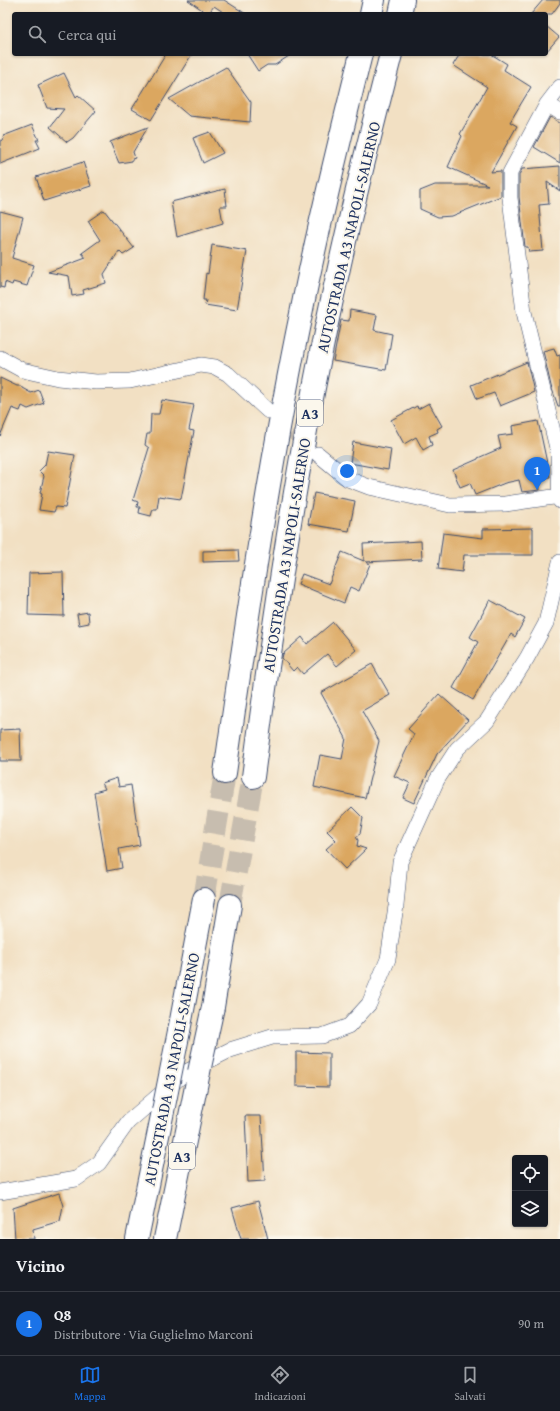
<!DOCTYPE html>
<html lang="it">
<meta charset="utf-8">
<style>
:root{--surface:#171b24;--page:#20242c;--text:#f1f3f6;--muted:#9ea1a6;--line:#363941;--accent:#1a73e8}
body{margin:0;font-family:"Gentium Book Plus",serif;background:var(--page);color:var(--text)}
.controls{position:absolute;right:12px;bottom:12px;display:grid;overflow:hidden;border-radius:4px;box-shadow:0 1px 3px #0004}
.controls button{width:36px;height:36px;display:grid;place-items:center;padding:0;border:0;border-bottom:1px solid var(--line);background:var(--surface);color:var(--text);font:20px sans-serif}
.you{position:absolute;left:347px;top:471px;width:14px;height:14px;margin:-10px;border:3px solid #fff;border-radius:50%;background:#1a73e8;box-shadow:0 0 0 6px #1a73e833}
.badge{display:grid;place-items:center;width:26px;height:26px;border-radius:50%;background:var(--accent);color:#fff;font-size:13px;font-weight:700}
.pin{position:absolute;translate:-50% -33px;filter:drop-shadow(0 1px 2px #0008)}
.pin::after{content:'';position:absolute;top:21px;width:14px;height:12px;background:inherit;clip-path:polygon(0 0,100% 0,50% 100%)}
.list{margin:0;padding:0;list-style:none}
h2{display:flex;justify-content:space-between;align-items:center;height:52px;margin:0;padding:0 16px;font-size:17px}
h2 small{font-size:13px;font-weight:400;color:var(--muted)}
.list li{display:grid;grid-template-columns:26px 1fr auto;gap:12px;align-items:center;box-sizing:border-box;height:64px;padding:0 16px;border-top:1px solid var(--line)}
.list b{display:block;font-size:15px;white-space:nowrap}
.list p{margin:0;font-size:13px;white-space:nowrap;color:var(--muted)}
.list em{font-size:13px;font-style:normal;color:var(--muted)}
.icon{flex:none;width:22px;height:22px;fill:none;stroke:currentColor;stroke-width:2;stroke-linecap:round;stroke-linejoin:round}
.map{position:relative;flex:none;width:560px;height:1239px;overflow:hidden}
.search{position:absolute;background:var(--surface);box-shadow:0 1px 3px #0004;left:12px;right:12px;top:12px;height:44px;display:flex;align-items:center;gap:10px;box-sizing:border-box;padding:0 14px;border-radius:4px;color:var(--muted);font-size:15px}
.sheet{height:116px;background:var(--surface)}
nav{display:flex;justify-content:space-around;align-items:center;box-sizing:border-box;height:56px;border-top:1px solid var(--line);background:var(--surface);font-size:11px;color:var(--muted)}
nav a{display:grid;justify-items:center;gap:2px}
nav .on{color:var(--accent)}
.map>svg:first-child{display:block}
</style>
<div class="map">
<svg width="560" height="1239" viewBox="0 0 560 1239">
<rect width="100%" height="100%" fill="#fbf7ec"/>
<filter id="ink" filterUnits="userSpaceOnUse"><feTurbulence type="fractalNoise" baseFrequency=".025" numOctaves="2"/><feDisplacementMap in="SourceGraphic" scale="8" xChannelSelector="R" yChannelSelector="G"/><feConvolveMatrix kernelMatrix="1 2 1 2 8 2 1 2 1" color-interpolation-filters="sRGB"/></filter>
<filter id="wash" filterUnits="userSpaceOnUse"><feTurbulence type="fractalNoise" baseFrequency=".012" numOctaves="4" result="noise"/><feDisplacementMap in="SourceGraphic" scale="16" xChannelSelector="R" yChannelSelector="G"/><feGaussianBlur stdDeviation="0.9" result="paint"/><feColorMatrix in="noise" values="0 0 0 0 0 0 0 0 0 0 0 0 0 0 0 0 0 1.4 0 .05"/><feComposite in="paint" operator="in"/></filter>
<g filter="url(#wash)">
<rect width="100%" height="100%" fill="#f2e0c3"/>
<g id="blocks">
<path fill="#dba761" d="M188,0H224L246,14H226L214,6L208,14Z
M543,0H560V3L552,14H531Z
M546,26L559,37L546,52Z
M166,54H192L151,120L132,109Z
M247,54H292L275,65H267L258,71Z
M460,54H491L507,64L504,70L531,87L510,122L517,126L491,172L501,171V196L452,216L438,217L420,209V191L435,185H488L448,167L462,136L460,134L487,87L453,65Z
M226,67L251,102L250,122L189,116L169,99Z
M64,73L76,97L78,95L96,111L73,138L67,142L50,127L64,109L47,108L38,85Z
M550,117L560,123V163L534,147Z
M32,125L39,140H36L40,148L0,164V141L4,139L3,136Z
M148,127L133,152L135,158L132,159V161L119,163L110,142Z
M210,132L223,153L203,163L193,138Z
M83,162L91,186L44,201L36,177Z
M560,166V191L547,182L549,204L539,205L543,251L529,252L528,247H525L519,197V175L522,169Z
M225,189L227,206H220L223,223L177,237L171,202Z
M104,210L134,248L123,255L119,251L104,274L106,283L83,290L84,294L72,296L69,276L48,272L86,258L82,253L100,240L88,221Z
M0,211L23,217L12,258L34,265L27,286L13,282L12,285L5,282L4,288L0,287Z
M212,245L247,251L237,310L205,305L206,300H203L206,273L208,274Z
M350,310L377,315L374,330L392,334L386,370L333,361L341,320L349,321Z
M554,348L557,356L560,355V406H558L551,386L543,351Z
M527,362L534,392L500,406L494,393L477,399L471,385Z
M0,378L17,386H21L22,388L31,393L39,390L44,403L28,409L22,406L20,411L12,408L0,436Z
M162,400L194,405L189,430L194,431L181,499L159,496L157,509H153L151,516L139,513L140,507H137L138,502L133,500L149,448L145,445L147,434H150L151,414H159Z
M429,403L442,426L437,429L438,432L429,436L432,445L423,450L416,437L404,444L391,420L417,406L418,409Z
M538,421L550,477L538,479L540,490L522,492L519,480L505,483L475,495L470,483L460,487L453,470L478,459V458L501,448L498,436L513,434L512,426Z
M353,442L391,449L388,470L350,463Z
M48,451L75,455L65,508L56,507L54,512L39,510L42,494L40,493L44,476L39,471L45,465Z
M314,493L355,501L349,531L308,524Z
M533,528V555H464L462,572L438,569L443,533L483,538V529Z
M421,541L422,559L366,562L370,564L359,591L350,587L344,603L298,584L302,574L329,584L342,552L364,561L363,544Z
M238,550L239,561L203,562V551Z
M63,572L64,616L28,615L29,573Z
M490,600L525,619L515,637L511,634L473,700L453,688L478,642L470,637Z
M88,612L89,623L79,625L77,614Z
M333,622L356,650L337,666L327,654L303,674L297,667L293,671L282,658L283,654L302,637L307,644Z
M372,664L390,695L362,711L379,741L365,798L314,787L320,755L342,759L346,738L321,693Z
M439,694L468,720L437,754L414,803L403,798L410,783L394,776L414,734L408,729Z
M20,729L21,761H0V730Z
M117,778L119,787L131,785L140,845L119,849L122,868L107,871L94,792L105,789L102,783Z
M352,807L363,818L360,834L356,837L358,840L357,846L366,849L345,869L326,849L336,840L327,831Z
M296,1052L329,1053V1087L296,1086Z
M245,1116H261L265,1181L248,1182Z
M59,1193L63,1206L60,1221L33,1229L34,1239H15L13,1208Z
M258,1201L268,1239H241L232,1208Z"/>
</g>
</g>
<g filter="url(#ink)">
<use href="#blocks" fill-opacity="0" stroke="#3b4a6d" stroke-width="1"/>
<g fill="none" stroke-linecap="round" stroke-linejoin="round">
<path stroke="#c7bdaf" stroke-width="15" stroke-dasharray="15 8" stroke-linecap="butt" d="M275,417L310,447"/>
<path stroke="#c7bdaf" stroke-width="22" stroke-dasharray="22 11" stroke-linecap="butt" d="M204,899L225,773
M230,905L253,777"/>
<g stroke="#3b4a6d" stroke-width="16">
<path id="minor" d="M560,87L547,104L510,173V198L524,312L558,452L560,501
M547,104L560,112
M0,358L22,370L58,378L96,382L130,381L201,365L215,367L228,374L268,411
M318,454L348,479L369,487L450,505L505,504L560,496
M0,1192L76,1179L99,1163L128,1122L186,1072L230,1050L272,1037L322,1036L349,1026L369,1004L388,959L396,906L400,862L437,780L457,749L487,721L527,658L546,623L560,562"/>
</g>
<g stroke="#3b4a6d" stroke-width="24">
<path id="highway" d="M371,14L374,0
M400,14L403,0
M225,773C247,618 270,463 302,309C319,223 340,138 361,54
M253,777C275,610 300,442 337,277C353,202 372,128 391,54
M213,1007L230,905
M179,1031L204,899
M137,1239L163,1111
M165,1239L199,1072"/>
</g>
<use href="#minor" stroke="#fff" stroke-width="15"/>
<use href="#highway" stroke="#fff" stroke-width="22"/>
<g stroke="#3b4a6d" stroke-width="24" stroke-linecap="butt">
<path id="highway-bridge" d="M199,1072L213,1007
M163,1111L179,1031"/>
</g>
<use href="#highway-bridge" stroke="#fff" stroke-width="22"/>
</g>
</g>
<g text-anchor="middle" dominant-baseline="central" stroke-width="4" stroke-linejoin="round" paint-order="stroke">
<g fill="#fbf7ec" stroke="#5e6b89" stroke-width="1">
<rect x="297" y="400" width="26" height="26" rx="3"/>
<rect x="169" y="1143" width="26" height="26" rx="3"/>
</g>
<g font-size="15" font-weight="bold" fill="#1b2f5e">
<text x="310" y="413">A3</text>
<text x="182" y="1156">A3</text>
</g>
<g font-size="16" fill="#1b2f5e" stroke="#fbf7ec">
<text transform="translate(348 237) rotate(-77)">AUTOSTRADA A3 NAPOLI-SALERNO</text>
<text transform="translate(286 555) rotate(-81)">AUTOSTRADA A3 NAPOLI-SALERNO</text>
<text transform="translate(171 1069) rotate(-79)">AUTOSTRADA A3 NAPOLI-SALERNO</text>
</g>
</g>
</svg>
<div class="controls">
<button><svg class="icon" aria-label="locate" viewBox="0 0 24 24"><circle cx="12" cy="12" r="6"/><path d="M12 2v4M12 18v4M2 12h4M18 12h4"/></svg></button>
<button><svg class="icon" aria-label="layers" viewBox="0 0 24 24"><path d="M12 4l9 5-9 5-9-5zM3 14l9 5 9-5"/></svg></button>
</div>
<div class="you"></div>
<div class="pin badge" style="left:537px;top:490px">1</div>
<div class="search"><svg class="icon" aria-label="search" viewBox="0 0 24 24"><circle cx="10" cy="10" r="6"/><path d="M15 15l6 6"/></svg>Cerca qui</div>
</div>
<section class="sheet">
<h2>Vicino<small></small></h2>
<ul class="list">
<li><span class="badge">1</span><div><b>Q8</b><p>Distributore · Via Guglielmo Marconi</p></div><em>90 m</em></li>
</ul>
</section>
<nav>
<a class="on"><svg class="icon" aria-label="map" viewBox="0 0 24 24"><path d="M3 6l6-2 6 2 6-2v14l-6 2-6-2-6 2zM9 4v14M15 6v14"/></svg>Mappa</a>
<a><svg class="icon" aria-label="directions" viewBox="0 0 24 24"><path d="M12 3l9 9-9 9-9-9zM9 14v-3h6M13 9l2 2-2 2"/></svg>Indicazioni</a>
<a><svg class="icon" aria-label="saved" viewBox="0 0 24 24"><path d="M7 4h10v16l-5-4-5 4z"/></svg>Salvati</a>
</nav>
